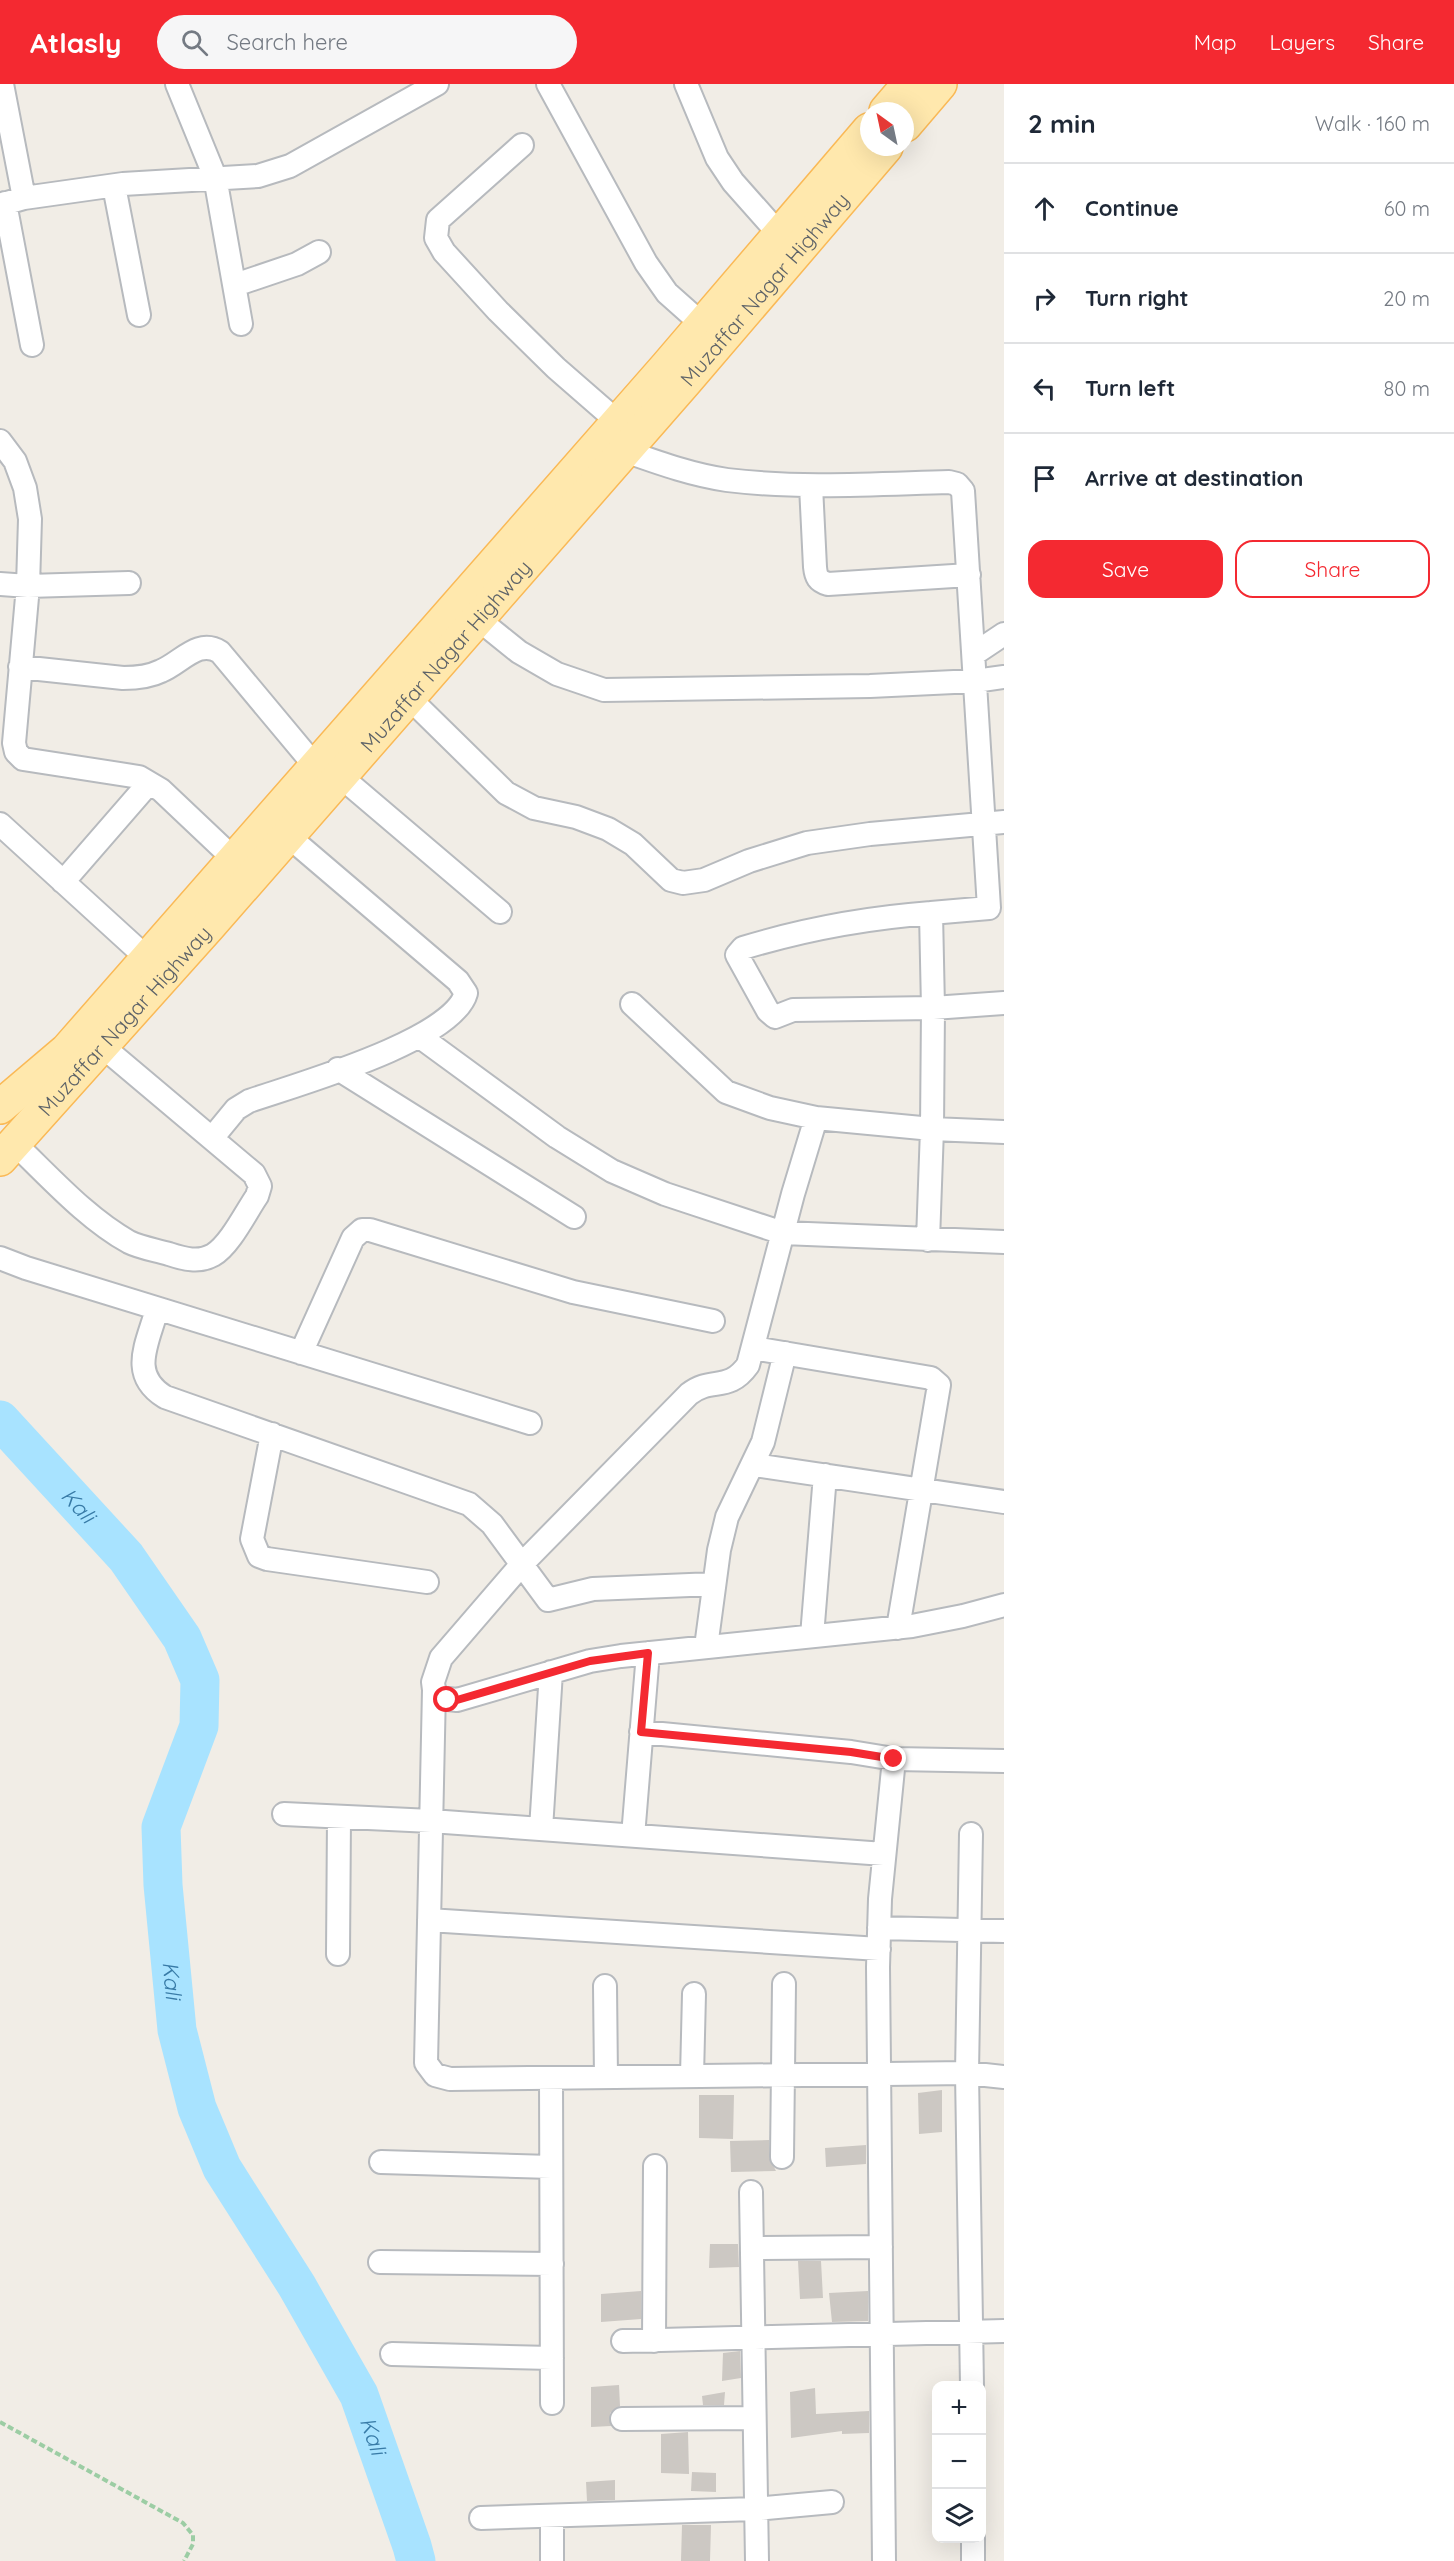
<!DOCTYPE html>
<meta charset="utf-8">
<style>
:root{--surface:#fff;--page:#f6f6f7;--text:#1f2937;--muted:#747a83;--line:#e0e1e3;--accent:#f42931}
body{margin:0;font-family:Quicksand,sans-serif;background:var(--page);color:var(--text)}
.controls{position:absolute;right:18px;bottom:18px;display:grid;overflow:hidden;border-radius:12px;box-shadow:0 6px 24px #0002}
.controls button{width:54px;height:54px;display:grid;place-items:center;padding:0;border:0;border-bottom:2px solid var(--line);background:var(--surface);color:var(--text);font:30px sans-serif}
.compass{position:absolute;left:860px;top:18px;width:54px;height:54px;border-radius:50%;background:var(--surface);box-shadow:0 6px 24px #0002;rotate:327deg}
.stop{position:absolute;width:18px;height:18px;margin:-14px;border:4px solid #f42931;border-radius:50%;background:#fff}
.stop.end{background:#f42931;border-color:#fff;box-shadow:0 2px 6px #0008}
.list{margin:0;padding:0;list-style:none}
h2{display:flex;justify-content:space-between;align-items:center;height:78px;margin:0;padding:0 24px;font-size:26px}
h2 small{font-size:20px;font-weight:400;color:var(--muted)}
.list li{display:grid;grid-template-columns:39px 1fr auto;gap:18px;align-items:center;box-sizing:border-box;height:90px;padding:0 24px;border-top:2px solid var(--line)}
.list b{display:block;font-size:22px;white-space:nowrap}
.list em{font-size:20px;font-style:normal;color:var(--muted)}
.actions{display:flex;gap:12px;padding:18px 24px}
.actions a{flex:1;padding:14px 0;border:2px solid var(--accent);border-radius:18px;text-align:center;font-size:21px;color:var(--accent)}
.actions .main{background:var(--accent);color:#fff}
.icon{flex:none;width:33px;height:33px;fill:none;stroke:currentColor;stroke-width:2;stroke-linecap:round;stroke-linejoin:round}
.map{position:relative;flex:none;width:1004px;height:2477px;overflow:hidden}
header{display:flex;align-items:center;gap:36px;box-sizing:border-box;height:84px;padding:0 30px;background:var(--accent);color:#fff}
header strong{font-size:28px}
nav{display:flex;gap:33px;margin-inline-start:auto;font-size:21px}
.search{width:420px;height:54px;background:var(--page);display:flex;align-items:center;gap:15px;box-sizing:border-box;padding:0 21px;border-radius:33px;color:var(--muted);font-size:22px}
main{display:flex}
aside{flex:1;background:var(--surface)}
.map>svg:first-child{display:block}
</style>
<header>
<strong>Atlasly</strong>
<div class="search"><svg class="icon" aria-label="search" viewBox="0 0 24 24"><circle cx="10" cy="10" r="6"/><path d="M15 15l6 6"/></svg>Search here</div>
<nav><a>Map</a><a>Layers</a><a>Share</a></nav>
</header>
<main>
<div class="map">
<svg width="1004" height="2477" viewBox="0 0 1004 2477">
<rect width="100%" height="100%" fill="#f1ede6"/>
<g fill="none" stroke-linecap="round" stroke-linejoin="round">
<path stroke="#a8e3ff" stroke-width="39" id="s1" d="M0,1336L126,1473L182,1554L200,1596L199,1642L161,1743L163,1801L177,1946L197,2024L222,2084L297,2202L359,2311L412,2462L416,2477"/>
</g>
<path fill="#ccc8c3" d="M942,2006V2048L919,2050L918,2009Z
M699,2011H734L733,2055L699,2054Z
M769,2056V2073L776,2087L731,2088L730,2057Z
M866,2061V2080L826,2083L825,2064Z
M710,2160H738L739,2183L709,2184Z
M798,2177H821L823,2214L800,2215Z
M641,2207V2235L601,2238V2210Z
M868,2207V2237L832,2238L829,2209Z
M740,2267L741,2294L722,2297L723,2269Z
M619,2301L620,2322L610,2329L611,2342L591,2343V2303Z
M815,2304L816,2330L869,2327V2349L842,2350V2347L791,2354L790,2308Z
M725,2308L724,2321H703L702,2312Z
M688,2348L689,2390L661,2389V2350Z
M692,2388L716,2389V2408L691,2407Z
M615,2396V2416L587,2417L586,2398Z
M682,2441H711L710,2477H681Z"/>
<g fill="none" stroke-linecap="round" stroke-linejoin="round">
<g stroke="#b7babe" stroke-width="26">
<path id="street" d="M2,0L24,114
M177,0L215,93L241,240
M548,0L646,179L667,209L703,241
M686,0L717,74L733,98L780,151
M522,61L438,136L436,154L444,168L498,227L556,284L618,338
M114,102L139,231
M5,119L32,261
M0,121L24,114L123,100L258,92L290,82L437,0
M235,201L297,180L319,168
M0,357L15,377L25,404L30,435L28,502L14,659L16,668L23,675L139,693L161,706L235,776
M625,367C659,379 692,391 727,396C801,405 875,400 949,398L957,400L963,407L989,824L931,829L933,924L932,1045L816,1034L793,1110L748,1281C728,1309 712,1292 689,1310L522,1480L441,1574L433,1598L434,1606L440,1614L457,1616L590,1577L621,1572L912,1542L963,1532L1004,1521
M811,402L815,483C816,493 818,497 828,500L969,491
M0,500L28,502L129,499
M478,535L519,568L557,590L604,606L870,602L975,597L1004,593
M974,570L1004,550
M20,583L123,594C136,594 149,593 161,587C181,579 198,554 220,568L316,683
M400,605L506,709L534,724L576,733L608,745L633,760L671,796L683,799L704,796L749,777L807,759L870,750L1004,738
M340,692L500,828
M0,740L148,875
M63,798L149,699
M931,829C866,834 805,845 743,864L737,871L768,927L775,933L793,926L933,924L1004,919
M632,920L726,1008L770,1024L816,1034
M419,952L557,1053L612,1087L665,1110L783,1149L1004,1158
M338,985L574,1133
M213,1053L236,1025L249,1017C295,1001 453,957 466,909L458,897L288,752
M14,1059C50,1093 86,1134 129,1158C141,1164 156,1166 169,1170C184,1175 199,1179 213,1171C230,1161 246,1128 257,1112L260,1102L254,1090L102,962
M928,1156L932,1045L1004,1048
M0,1174L26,1184L530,1339
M157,1225C148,1259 128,1290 165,1313L469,1420L492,1440L548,1516L593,1505L714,1500
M753,1264L931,1294L939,1301L898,1544
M301,1269L353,1154L362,1146H370L573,1208L713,1237
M272,1350L252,1455L259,1472L267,1475L427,1498
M754,1381L1004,1418
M812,1552L825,1391
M706,1563L719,1466L727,1433L763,1358L785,1269
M434,1606L426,1979L435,1991L450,1995L967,1989L1004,1993
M641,1648L851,1668L894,1675L1004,1677
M284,1730L431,1737L884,1770
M541,1745L551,1588
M971,1750L967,1989L972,2302
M633,1752L648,1569
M429,1836L879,1865
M879,1844L1004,1847
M338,1870L339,1733
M605,1902L606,1993
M692,1992L694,1910
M551,1994L552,2319
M782,2073L784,1900
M381,2078L551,2083
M751,2108L757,2477
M752,2164L881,2163
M380,2178L552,2180
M623,2257L1004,2247
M654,2257L655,2082
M392,2270L552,2274
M622,2335L753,2334
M552,2432V2477
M481,2434L755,2425L832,2418
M973,2454V2477
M884,2477L878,1883L880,1815L894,1675"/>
</g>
<g stroke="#fab956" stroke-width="36">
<g id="primary">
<path d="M886,27L909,0"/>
<path d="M905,41L940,0"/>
<path d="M0,1023L67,966L667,282L869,46"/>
<path id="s2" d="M0,1075L209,842L685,298L886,63"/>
</g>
</g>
<path stroke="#9ccda4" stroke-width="4" stroke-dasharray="6 3" stroke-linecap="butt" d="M0,2338L183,2439L193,2451V2460L184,2477"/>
<use href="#street" stroke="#fff" stroke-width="22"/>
<use href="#primary" stroke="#ffe8ad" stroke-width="33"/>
</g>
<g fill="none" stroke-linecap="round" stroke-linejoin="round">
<path stroke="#f42931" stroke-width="8" d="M447,1616H457L590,1577L648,1569L641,1648L851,1668L894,1675"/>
</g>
<g text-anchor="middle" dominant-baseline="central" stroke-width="4.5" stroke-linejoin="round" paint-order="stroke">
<g font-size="21" fill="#5e6368" stroke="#fff">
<text stroke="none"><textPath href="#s2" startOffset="1158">Muzaffar Nagar Highway</textPath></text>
<text stroke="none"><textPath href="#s2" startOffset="672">Muzaffar Nagar Highway</textPath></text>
<text stroke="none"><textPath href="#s2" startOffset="186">Muzaffar Nagar Highway</textPath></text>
</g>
<g font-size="22" font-style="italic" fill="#387ba7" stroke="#fff">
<text stroke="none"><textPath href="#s1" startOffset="116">Kali</textPath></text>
<text stroke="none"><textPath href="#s1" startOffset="638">Kali</textPath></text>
<text stroke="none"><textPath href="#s1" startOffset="1142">Kali</textPath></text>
</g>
</g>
</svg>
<div class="controls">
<button>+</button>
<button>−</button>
<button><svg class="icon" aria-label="layers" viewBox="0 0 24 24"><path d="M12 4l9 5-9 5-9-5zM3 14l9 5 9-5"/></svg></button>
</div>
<svg class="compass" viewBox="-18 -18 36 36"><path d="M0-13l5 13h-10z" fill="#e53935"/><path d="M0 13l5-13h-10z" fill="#747a83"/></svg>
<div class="stop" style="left:447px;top:1616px"></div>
<div class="stop end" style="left:894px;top:1675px"></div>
</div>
<aside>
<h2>2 min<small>Walk · 160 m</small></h2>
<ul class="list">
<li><svg class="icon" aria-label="ahead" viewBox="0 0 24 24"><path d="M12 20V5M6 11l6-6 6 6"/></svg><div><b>Continue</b></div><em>60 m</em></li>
<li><svg class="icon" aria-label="right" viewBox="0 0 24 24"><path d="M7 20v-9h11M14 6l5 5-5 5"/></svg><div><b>Turn right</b></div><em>20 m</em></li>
<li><svg class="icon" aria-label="left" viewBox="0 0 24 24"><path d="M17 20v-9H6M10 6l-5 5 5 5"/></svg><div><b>Turn left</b></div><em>80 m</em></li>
<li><svg class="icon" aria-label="arrive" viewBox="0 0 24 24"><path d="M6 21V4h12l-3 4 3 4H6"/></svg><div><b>Arrive at destination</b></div></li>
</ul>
<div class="actions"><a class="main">Save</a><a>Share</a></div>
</aside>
</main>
